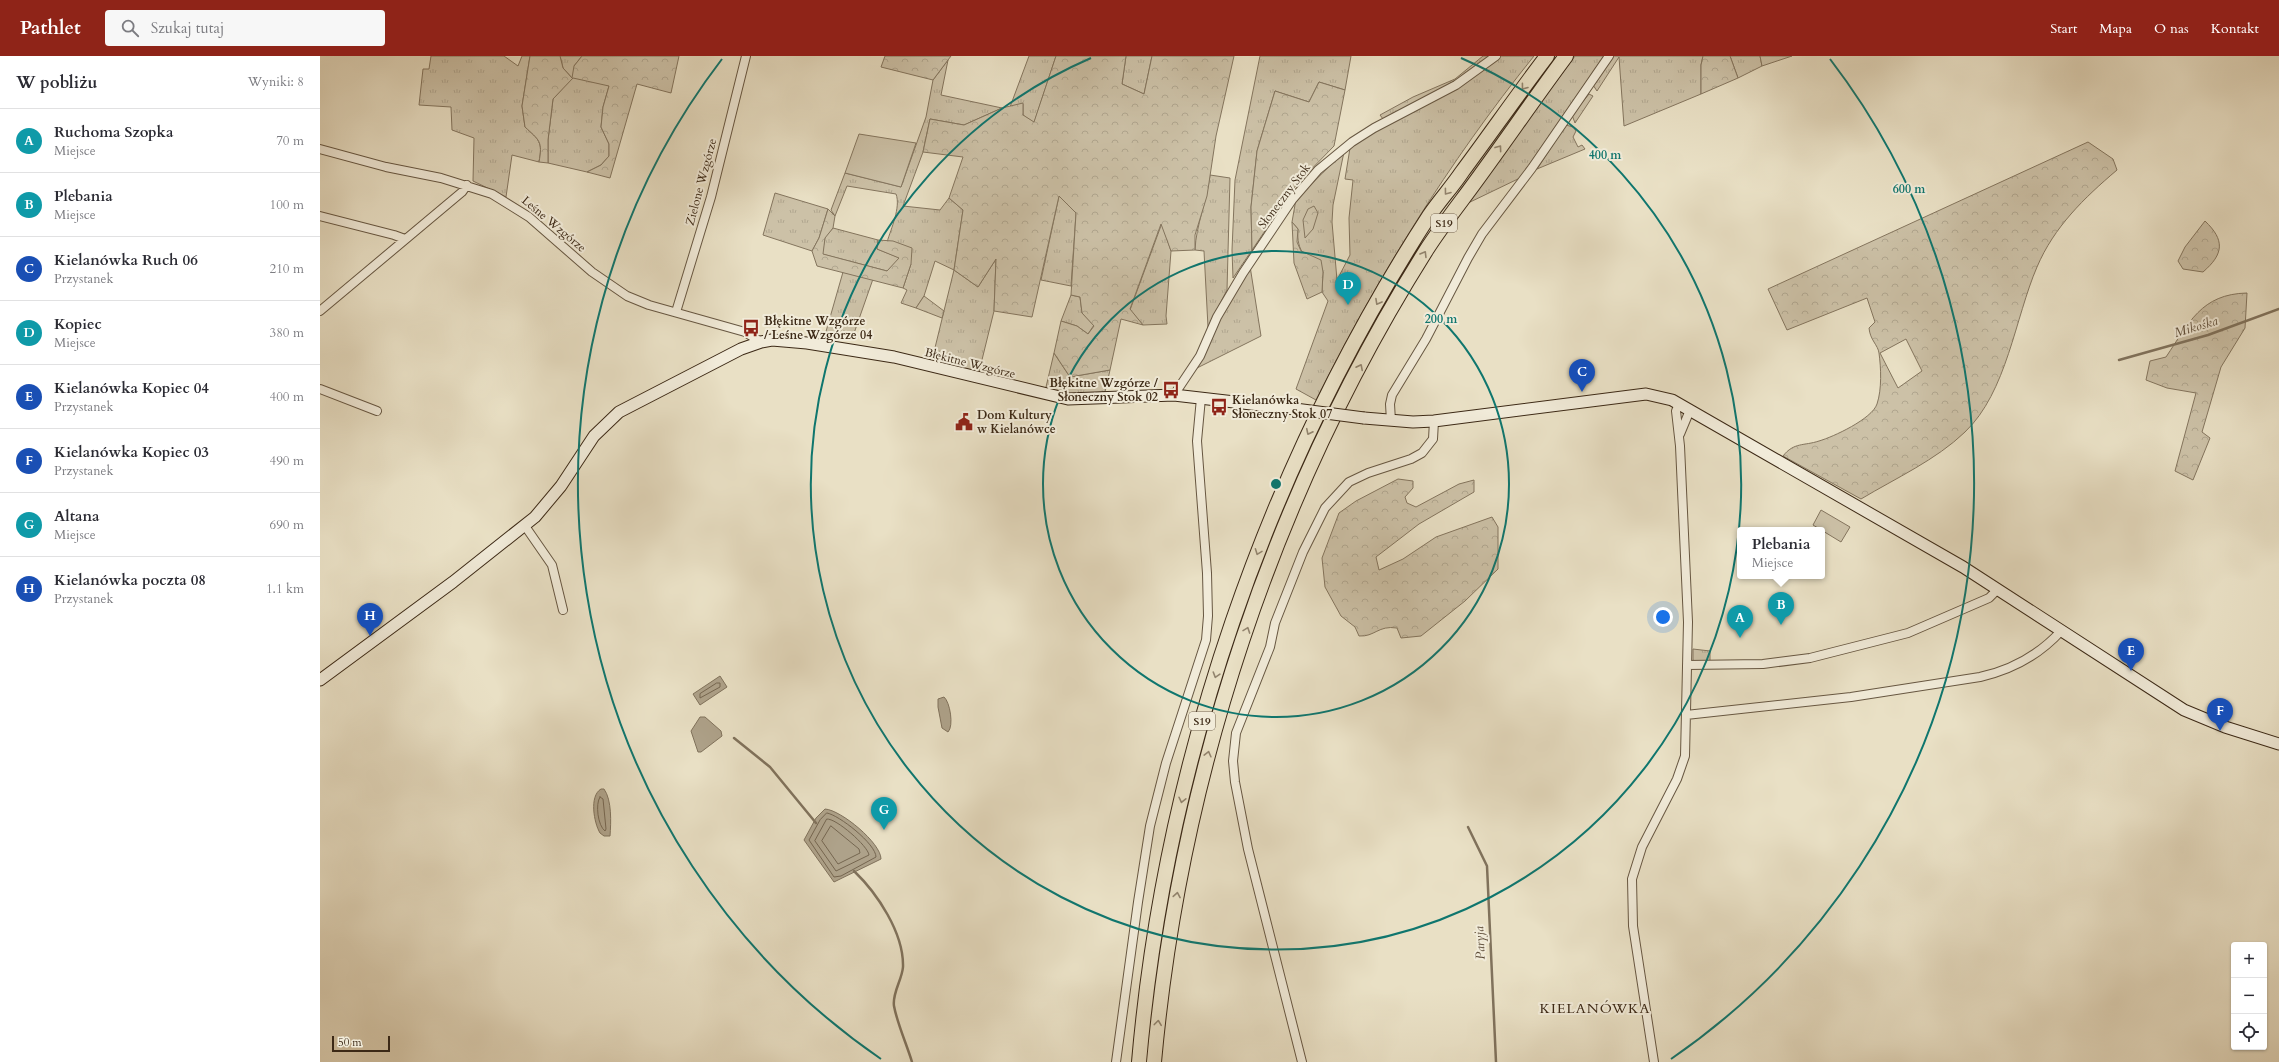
<!DOCTYPE html>
<html lang="pl">
<meta charset="utf-8">
<style>
:root{--surface:#fff;--page:#f7f7f7;--text:#2b2b33;--muted:#7c7c81;--line:#e1e1e2;--accent:#8f2418}
body{margin:0;font-family:Cardo,serif;background:var(--page);color:var(--text)}
.controls{position:absolute;right:12px;bottom:12px;display:grid;overflow:hidden;border-radius:4px;box-shadow:0 1px 3px #0004}
.controls button{width:36px;height:36px;display:grid;place-items:center;padding:0;border:0;border-bottom:1px solid var(--line);background:var(--surface);color:var(--text);font:20px sans-serif}
.scale{position:absolute;left:12px;bottom:10px;width:58px;box-sizing:border-box;padding-left:4px;border:2px solid #3c2916;border-top:0;font-size:11px;line-height:14px;white-space:nowrap;color:#3c2916;-webkit-text-stroke:3px #f1ebd9;paint-order:stroke}
.you{position:absolute;left:1343px;top:561px;width:14px;height:14px;margin:-10px;border:3px solid #fff;border-radius:50%;background:#1a73e8;box-shadow:0 0 0 6px #1a73e833}
.badge{display:grid;place-items:center;width:26px;height:26px;border-radius:50%;background:var(--accent);color:#fff;font-size:13px;font-weight:700}
.pin{position:absolute;translate:-50% -33px;filter:drop-shadow(0 1px 2px #0008)}
.pin::after{content:'';position:absolute;top:21px;width:14px;height:12px;background:inherit;clip-path:polygon(0 0,100% 0,50% 100%)}
.popup{position:absolute;left:1417px;top:471px;width:88px;height:52px;box-sizing:border-box;display:grid;place-content:center;border-radius:4px;background:var(--surface);filter:drop-shadow(0 1px 3px #0005);font-size:13px;white-space:nowrap;color:var(--muted)}
.popup b{font-size:15px;color:var(--text)}
.popup::after{content:'';position:absolute;left:50%;top:100%;margin-left:-8px;border:8px solid transparent;border-top-color:var(--surface)}
.list{margin:0;padding:0;list-style:none}
h2{display:flex;justify-content:space-between;align-items:center;height:52px;margin:0;padding:0 16px;font-size:17px}
h2 small{font-size:13px;font-weight:400;color:var(--muted)}
.list li{display:grid;grid-template-columns:26px 1fr auto;gap:12px;align-items:center;box-sizing:border-box;height:64px;padding:0 16px;border-top:1px solid var(--line)}
.list b{display:block;font-size:15px;white-space:nowrap}
.list p{margin:0;font-size:13px;white-space:nowrap;color:var(--muted)}
.list em{font-size:13px;font-style:normal;color:var(--muted)}
.icon{flex:none;width:22px;height:22px;fill:none;stroke:currentColor;stroke-width:2;stroke-linecap:round;stroke-linejoin:round}
.map{position:relative;flex:none;width:1959px;height:1006px;overflow:hidden}
header{display:flex;align-items:center;gap:24px;box-sizing:border-box;height:56px;padding:0 20px;background:var(--accent);color:#fff}
header strong{font-size:19px}
nav{display:flex;gap:22px;margin-inline-start:auto;font-size:14px}
.search{width:280px;height:36px;background:var(--page);display:flex;align-items:center;gap:10px;box-sizing:border-box;padding:0 14px;border-radius:4px;color:var(--muted);font-size:15px}
main{display:flex}
aside{flex:1;background:var(--surface)}
.map>svg:first-child{display:block}
</style>
<header>
<strong>Pathlet</strong>
<div class="search"><svg class="icon" aria-label="search" viewBox="0 0 24 24"><circle cx="10" cy="10" r="6"/><path d="M15 15l6 6"/></svg>Szukaj tutaj</div>
<nav><a>Start</a><a>Mapa</a><a>O nas</a><a>Kontakt</a></nav>
</header>
<main>
<aside>
<h2>W pobliżu<small>Wyniki: 8</small></h2>
<ul class="list">
<li><span class="badge" style="background:#0f9aa8">A</span><div><b>Ruchoma Szopka</b><p>Miejsce</p></div><em>70 m</em></li>
<li><span class="badge" style="background:#0f9aa8">B</span><div><b>Plebania</b><p>Miejsce</p></div><em>100 m</em></li>
<li><span class="badge" style="background:#1a4fb4">C</span><div><b>Kielanówka Ruch 06</b><p>Przystanek</p></div><em>210 m</em></li>
<li><span class="badge" style="background:#0f9aa8">D</span><div><b>Kopiec</b><p>Miejsce</p></div><em>380 m</em></li>
<li><span class="badge" style="background:#1a4fb4">E</span><div><b>Kielanówka Kopiec 04</b><p>Przystanek</p></div><em>400 m</em></li>
<li><span class="badge" style="background:#1a4fb4">F</span><div><b>Kielanówka Kopiec 03</b><p>Przystanek</p></div><em>490 m</em></li>
<li><span class="badge" style="background:#0f9aa8">G</span><div><b>Altana</b><p>Miejsce</p></div><em>690 m</em></li>
<li><span class="badge" style="background:#1a4fb4">H</span><div><b>Kielanówka poczta 08</b><p>Przystanek</p></div><em>1.1 km</em></li>
</ul>
</aside>
<div class="map">
<svg width="1959" height="1006" viewBox="0 0 1959 1006">
<defs>
<pattern id="grass-tufts" width="24" height="20" patternUnits="userSpaceOnUse"><rect width="24" height="20" fill="#ccc1a7"/><path d="M3 7l-1-3M5 7V3M7 7l1-3M15 17l-1-3M17 17v-4M19 17l1-3" fill="none" stroke="#b0a68f"/></pattern>
<pattern id="forest-crowns" width="20" height="18" patternUnits="userSpaceOnUse"><rect width="20" height="18" fill="#ccc1a7"/><path d="M2 6a3 3 0 1 1 6 0M12 15a3 3 0 1 1 6 0" fill="none" stroke="#b0a68f"/></pattern>
</defs>
<rect width="100%" height="100%" fill="#e9e0c5"/>
<filter id="stains"><feTurbulence type="fractalNoise" baseFrequency=".005" numOctaves="4"/><feColorMatrix values="0 0 0 0 .2 0 0 0 0 .09 0 0 0 0 .02 0 0 0 .5 -.17"/></filter>
<radialGradient id="worn" r=".72"><stop offset=".6" stop-color="#630" stop-opacity="0"/><stop offset="1" stop-color="#630" stop-opacity=".3"/></radialGradient>
<path fill="url(#grass-tufts)" stroke="#84755e" d="M111,0H184L198,10L202,0H210L202,50L205,71C219,84 223,85 219,106L192,99L186,141L153,125L154,82L132,74L131,51L99,49L103,13H109Z
M240,0H262L254,10L289,30L283,51L281,71L289,88V100L281,109L267,116L228,107V84L233,43L252,22L243,12Z
M709,0H736L714,67L703,59V48L690,51Z
M806,0H832L824,38L802,28Z
M940,0H1031L1025,34L999,26L989,46L955,35L937,95L931,151L932,194L913,222L912,194L915,124Z
M1163,0H1172L1138,25L1063,63L1060,59L1093,41L1135,23Z
M1181,0H1214C1128,107 1057,222 996,344L976,333L1008,245L1002,236L1003,216C987,202 976,197 978,173L972,166L976,143L1024,96L1013,149L1012,166L1017,224L1030,199L1029,162L1033,124L1025,123L1030,92L1061,71L1148,25Z
M1255,0H1284L1200,122L1146,148Z
M1292,0H1383L1381,9V38L1304,70L1299,1L1277,35L1273,29Z
M1410,0H1440L1442,10L1418,22Z
M628,4L621,39L682,52L644,69L610,63L603,96L583,150L620,154L629,142L643,154L634,214L658,231L676,203L674,255L659,316L612,304L634,214L615,205L604,240L596,252L581,247L587,234L583,232L591,208L567,186C571,173 581,151 576,138L527,130L515,160L511,154L525,117L581,131L606,61L613,24Z
M1269,38L1273,40L1255,67L1252,59Z
M1246,69L1253,71L1256,75L1253,81L1258,91L1262,89L1265,93L1217,113Z
M890,119L910,122L907,234L888,271L884,195L875,194C876,169 887,145 890,119Z
M455,137L508,153L499,182L492,195L443,179Z
M739,140L756,157L751,230L721,224Z
M842,167L851,195L846,260L847,268L823,269L810,254Z
M513,172L558,184L557,193L580,202L567,215L502,198L505,181Z
M930,210L941,280L875,313L896,270Z
M523,216L553,223L532,283L505,279Z
M751,239L760,241L762,257L774,269L768,278L757,270L741,265Z
M734,297L750,321L790,314L785,336C766,337 744,341 726,331Z
M1373,593L1390,595V606H1373Z"/>
<path fill="url(#forest-crowns)" stroke="#84755e" fill-rule="evenodd" d="M210,0H240L243,12L252,22L254,10L262,0H359L351,37L317,28L290,122L267,116L281,109L289,100V88L281,71L283,51L289,30L253,22L233,43L228,84V107L219,106C223,85 219,84 205,71L202,50Z
M565,0H631L613,24L561,11Z
M736,0H806L802,28L824,38L832,0H914L896,80L887,140L875,179V194L851,195L841,168L810,253L823,269L801,263L790,314L750,321L734,297L741,265L757,270L768,278L774,270L762,257L760,241L751,239L756,157L739,140L712,261L674,255L676,203L658,231L634,214L643,154L629,142L643,101L603,96L610,63L644,69L682,52L703,47V59L714,66Z
M1383,0H1410L1418,22L1381,38V9Z
M999,26L1025,34L1014,90L976,129L932,194L931,151L937,95L955,35L989,46Z
M1768,86L1793,103L1797,114C1764,142 1734,171 1717,211C1695,262 1687,336 1645,376C1616,404 1576,422 1541,443L1463,400C1474,386 1484,390 1499,385C1513,381 1552,363 1557,348C1562,333 1561,312 1559,297C1558,289 1550,284 1549,272L1555,266L1547,242L1467,274L1448,233ZM1586,283L1602,315L1578,332L1560,297Z
M994,150L998,157L993,173L985,182L983,164L988,153Z
M508,153L515,160L513,172L505,182L503,198L567,215L579,202L557,193L558,184L573,185L592,192L591,208L583,232L497,210L492,195L499,182Z
M1885,165C1905,184 1904,198 1883,216L1863,213L1858,205L1865,191Z
M972,166L978,173L977,186L981,195L1001,204L1003,216L1002,236L987,243L974,207Z
M1927,237L1925,272L1901,311L1882,376L1890,382L1873,424L1855,415L1876,337L1847,332L1826,324L1830,305L1846,301C1869,267 1881,238 1927,237Z
M604,240L624,255L622,262L596,252Z
M1078,423L1093,425V432L1085,441L1087,447L1096,451L1139,428L1154,424V436L1099,468L1056,501L1059,514L1083,503L1116,481L1172,461L1178,471V513L1145,545L1101,580L1081,582L1077,572C1058,569 1055,581 1039,580L1035,571L1021,560L1005,531L1002,502L1019,457L1036,445Z"/>
<path fill="#ccc1a7" stroke="#84755e" d="M1440,0H1472L1442,10Z
M539,78L596,87L581,131L525,117Z
M1501,454L1530,471L1521,486L1493,469Z"/>
<path fill="#aea28a" stroke="#80725c" d="M400,620L407,631L380,649L373,638Z
M624,641C630,646 634,670 628,676L622,672L618,651V643Z
M380,661H385L401,675L402,680L381,696H378L371,675Z
M281,733H284C292,744 291,767 290,780H284L280,777C274,767 269,740 281,733Z
M505,753C521,754 561,787 561,803L514,826L484,784L496,762Z"/>
<g fill="none" stroke-linecap="round" stroke-linejoin="round">
<path stroke="#756650" stroke-width="1" d="M397,627H400V631L380,642V638Z
M280,741L283,743L286,773L285,775C278,770 275,748 280,741Z
M507,757C519,759 556,788 556,801L521,820L514,821L489,784L500,764Z
M507,763C516,762 548,790 549,799L516,815L495,785Z
M511,770L539,793L540,797L518,808L502,785Z"/>
<path stroke="#80725c" stroke-width="2.5" d="M1799,304L1888,279L1959,253
M414,682L450,711L496,767
M1148,771L1167,810L1176,1006
M534,815C557,837 584,877 583,911C582,924 572,937 574,950C577,967 587,989 592,1006"/>
<g stroke="#675742" stroke-width="10">
<path id="street" d="M0,93L66,111L121,122L172,138L209,161L272,216L307,240L329,249L425,276L441,286
M0,160L74,179L85,183
M0,255L142,136L147,129
M356,256L391,141L426,0
M0,333L57,355
M854,339L880,300L897,261L923,217L972,144L998,114L1032,86L1054,72L1136,29L1176,0
M1071,365L1070,348L1072,339L1106,283L1148,202L1162,178L1212,112L1289,0
M1360,378L1370,354
M205,470L232,509L243,554
M1367,609L1443,608L1490,602L1588,577L1669,542L1678,533
M1366,659L1531,641L1660,621C1691,614 1720,598 1741,575
M796,1006L818,846L830,770L846,707L886,584L888,560L887,517L877,385L881,342
M982,1006L928,793L915,726L913,705L916,677L950,591L955,567L983,496L1005,452L1029,426L1048,417L1091,403L1102,397L1113,383L1114,365
M1334,1006L1313,870L1312,823L1322,791L1357,723L1365,700L1368,566L1360,390L1356,355L1359,348"/>
</g>
<g stroke="#3c2916" stroke-width="13">
<path id="secondary" d="M1044,362L1093,366L1114,365L1326,338L1352,344L1643,511L1864,654L1905,671L1959,688
M0,624L133,526L215,461L241,430L274,380L299,356L421,293L441,286L452,284L487,287L574,301L748,343L854,339L975,353"/>
</g>
<g stroke="#3c2916" stroke-width="16">
<path id="highway" d="M819,1006C845,707 946,412 1109,160C1119,145 1132,131 1142,116C1171,77 1198,38 1227,0
M834,1006C860,720 953,437 1107,193C1118,176 1130,160 1142,144C1178,96 1211,47 1246,0"/>
</g>
<use href="#street" stroke="#f1ebd9" stroke-width="8"/>
<use href="#secondary" stroke="#f1ebd9" stroke-width="11"/>
<use href="#highway" stroke="#e9e0c5" stroke-width="14"/>
<g stroke="#3c2916" stroke-width="13" stroke-linecap="butt">
<path id="secondary-bridge" d="M975,353L1044,362"/>
</g>
<use href="#secondary-bridge" stroke="#f1ebd9" stroke-width="11"/>
</g>
<defs><path id="oneway-chevron" d="M-2-3.5L2.5 0L-2 3.5" fill="none" stroke-width="1.6" stroke-linecap="round" stroke-linejoin="round"/></defs>
<g stroke="#92846e">
<use href="#oneway-chevron" transform="translate(1204 31) rotate(127)"/>
<use href="#oneway-chevron" transform="translate(1179 92) rotate(-54)"/>
<use href="#oneway-chevron" transform="translate(1127 136) rotate(127)"/>
<use href="#oneway-chevron" transform="translate(1104 198) rotate(-59)"/>
<use href="#oneway-chevron" transform="translate(1058 246) rotate(119)"/>
<use href="#oneway-chevron" transform="translate(1040 311) rotate(-63)"/>
<use href="#oneway-chevron" transform="translate(989 376) rotate(116)"/>
<use href="#oneway-chevron" transform="translate(938 496) rotate(111)"/>
<use href="#oneway-chevron" transform="translate(927 574) rotate(-70)"/>
<use href="#oneway-chevron" transform="translate(896 619) rotate(107)"/>
<use href="#oneway-chevron" transform="translate(888 698) rotate(-76)"/>
<use href="#oneway-chevron" transform="translate(862 744) rotate(103)"/>
<use href="#oneway-chevron" transform="translate(857 839) rotate(-80)"/>
<use href="#oneway-chevron" transform="translate(838 967) rotate(-83)"/>
</g>
<g fill="none" stroke="#0f766e" stroke-width="2">
<circle cx="956" cy="428" r="233"/>
<path d="M1141 2A465 465 0 1 1 771 2"/>
<path d="M561 1003A698 698 0 0 1 402 3M1510 3A698 698 0 0 1 1351 1003"/>
</g>
<defs>
<g id="bus-bare" transform="scale(1.38)"><path d="M-5-6H5V4H4V6H2V4H-2V6H-4V4H-5ZM-3.5-4V0h7V-4ZM-3.5 1.2v1.5H-2V1.2ZM2 1.2v1.5H3.5V1.2Z" fill="#8f2418" stroke="#f1ebd9" stroke-width="2.5" paint-order="stroke"/></g>
<g id="civic-bare" transform="scale(1.38)"><path d="M-.6-6.5H3V-4.5H.6V-3L4-1V1h2V6H-6V1h2V-1L-.6-3ZM-1.2 2.5V6h2.4V2.5Z" fill="#8f2418" stroke="#f1ebd9" stroke-width="2.5" paint-order="stroke"/></g>
</defs>
<g fill-rule="evenodd">
<use href="#bus-bare" x="431" y="272"/>
<use href="#bus-bare" x="851" y="334"/>
<use href="#bus-bare" x="899" y="351"/>
<use href="#civic-bare" x="644" y="366"/>
</g>
<g text-anchor="middle" dominant-baseline="central" stroke-width="4" stroke-linejoin="round" paint-order="stroke">
<g fill="#f1ebd9" stroke="#726350" stroke-width="1">
<rect x="1111" y="158" width="26" height="18" rx="3"/>
<rect x="869" y="656" width="26" height="18" rx="3"/>
</g>
<g font-size="11" font-weight="bold" fill="#3c2916">
<text x="1124" y="167">S19</text>
<text x="882" y="665">S19</text>
</g>
<g font-size="12" fill="#3c2916" stroke="#f1ebd9">
<text transform="translate(381 126) rotate(-75)">Zielone Wzgórze</text>
<text transform="translate(964 140) rotate(-53)">Słoneczny Stok</text>
<text transform="translate(234 168) rotate(40)">Leśne Wzgórze</text>
<text transform="translate(650 307) rotate(14)">Błękitne Wzgórze</text>
</g>
<g font-size="12" font-weight="bold" fill="#3c2916" stroke="#f1ebd9" text-anchor="start">
<text x="444" y="265">Błękitne Wzgórze<tspan x="444" dy="14">/ Leśne Wzgórze 04</tspan></text>
<text x="838" y="327" text-anchor="end">Błękitne Wzgórze /<tspan x="838" dy="14">Słoneczny Stok 02</tspan></text>
<text x="912" y="344">Kielanówka<tspan x="912" dy="14">Słoneczny Stok 07</tspan></text>
<text x="657" y="359">Dom Kultury<tspan x="657" dy="14">w Kielanówce</tspan></text>
</g>
<g font-size="13" font-style="italic" fill="#5e4d39" stroke="#f1ebd9">
<text transform="translate(1876 271) rotate(-17)">Mikośka</text>
<text transform="translate(1160 887) rotate(-93)">Paryja</text>
</g>
<g font-size="14" letter-spacing="1" fill="#3c2916" stroke="#f1ebd9">
<text x="1275" y="952">KIELANÓWKA</text>
</g>
</g>
<circle cx="956" cy="428" r="6" fill="#0f766e" stroke="#f1ebd9" stroke-width="2"/>
<g font-size="12" text-anchor="middle" font-weight="bold" fill="#0f766e" stroke="#f1ebd9" stroke-width="4" stroke-linejoin="round" paint-order="stroke">
<text x="1285" y="103">400 m</text>
<text x="1589" y="137">600 m</text>
<text x="1121" y="267">200 m</text>
</g>
<rect width="100%" height="100%" filter="url(#stains)"/>
<rect width="100%" height="100%" fill="url(#worn)"/>
</svg>
<div class="controls">
<button>+</button>
<button>−</button>
<button><svg class="icon" aria-label="locate" viewBox="0 0 24 24"><circle cx="12" cy="12" r="6"/><path d="M12 2v4M12 18v4M2 12h4M18 12h4"/></svg></button>
</div>
<div class="scale">50 m</div>
<div class="you"></div>
<div class="pin badge" style="left:1420px;top:582px;background:#0f9aa8">A</div>
<div class="pin badge" style="left:1461px;top:569px;background:#0f9aa8">B</div>
<div class="popup"><b>Plebania</b>Miejsce</div>
<div class="pin badge" style="left:1262px;top:336px;background:#1a4fb4">C</div>
<div class="pin badge" style="left:1028px;top:249px;background:#0f9aa8">D</div>
<div class="pin badge" style="left:1811px;top:615px;background:#1a4fb4">E</div>
<div class="pin badge" style="left:1900px;top:675px;background:#1a4fb4">F</div>
<div class="pin badge" style="left:564px;top:774px;background:#0f9aa8">G</div>
<div class="pin badge" style="left:50px;top:580px;background:#1a4fb4">H</div>
</div>
</main>
